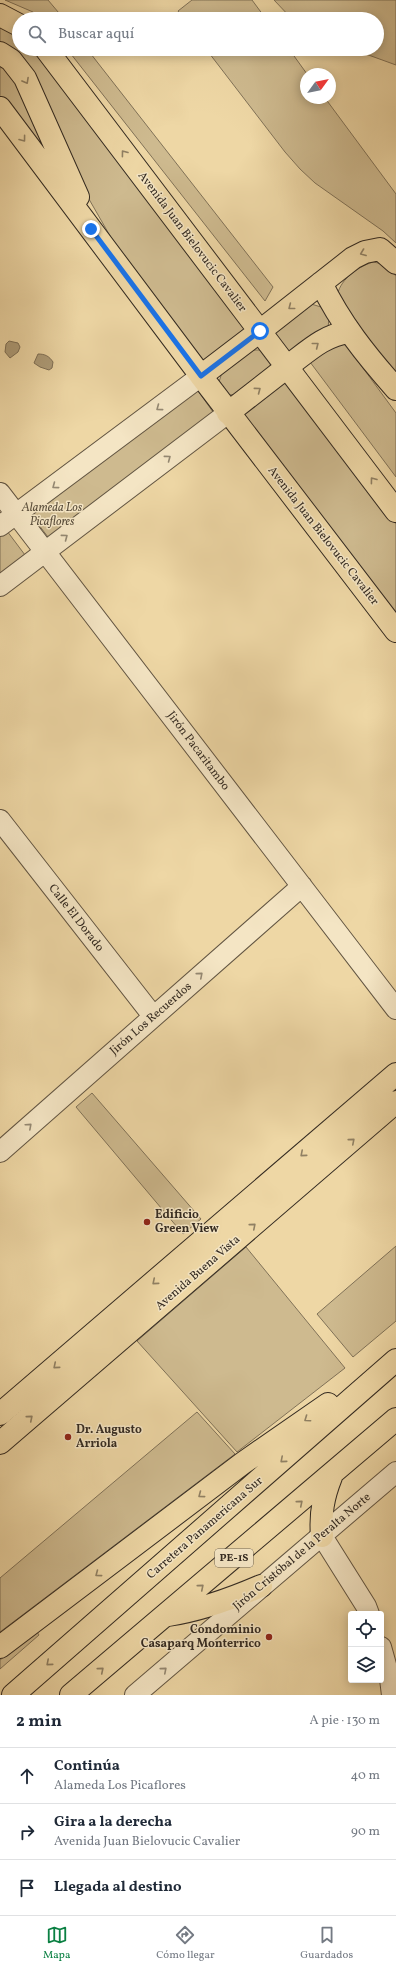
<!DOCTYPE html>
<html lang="es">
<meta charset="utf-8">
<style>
:root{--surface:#fff;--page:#f6f6f7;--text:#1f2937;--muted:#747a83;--line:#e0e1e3;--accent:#0b8043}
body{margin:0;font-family:Vollkorn,serif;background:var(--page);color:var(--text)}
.controls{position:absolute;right:12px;bottom:12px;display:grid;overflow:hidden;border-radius:4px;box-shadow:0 2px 10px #0003}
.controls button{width:36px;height:36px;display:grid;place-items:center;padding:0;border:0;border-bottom:1px solid var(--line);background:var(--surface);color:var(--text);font:20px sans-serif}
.compass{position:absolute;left:300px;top:68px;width:36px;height:36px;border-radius:50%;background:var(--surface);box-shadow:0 2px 10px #0003;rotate:57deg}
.stop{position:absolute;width:12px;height:12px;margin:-9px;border:3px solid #1a73e8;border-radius:50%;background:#fff}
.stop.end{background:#1a73e8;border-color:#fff;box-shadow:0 1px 4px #0008}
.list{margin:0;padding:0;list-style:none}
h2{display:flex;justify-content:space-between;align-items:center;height:52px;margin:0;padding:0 16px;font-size:17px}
h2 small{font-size:13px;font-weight:400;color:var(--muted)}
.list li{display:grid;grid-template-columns:26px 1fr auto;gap:12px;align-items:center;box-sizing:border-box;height:56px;padding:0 16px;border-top:1px solid var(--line)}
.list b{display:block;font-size:15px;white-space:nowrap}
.list p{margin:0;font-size:13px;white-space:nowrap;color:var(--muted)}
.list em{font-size:13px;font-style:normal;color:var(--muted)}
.icon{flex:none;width:22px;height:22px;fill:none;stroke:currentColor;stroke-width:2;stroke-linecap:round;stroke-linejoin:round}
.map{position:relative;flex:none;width:396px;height:1695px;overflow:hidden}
.search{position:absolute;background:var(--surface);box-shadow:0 2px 10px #0003;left:12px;right:12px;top:12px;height:44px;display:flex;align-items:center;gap:10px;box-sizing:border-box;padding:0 14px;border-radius:22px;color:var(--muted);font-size:15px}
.sheet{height:220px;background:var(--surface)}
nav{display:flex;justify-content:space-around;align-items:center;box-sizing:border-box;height:56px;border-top:1px solid var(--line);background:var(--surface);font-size:11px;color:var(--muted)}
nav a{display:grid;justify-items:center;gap:2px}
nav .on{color:var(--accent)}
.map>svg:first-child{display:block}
</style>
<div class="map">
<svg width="396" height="1695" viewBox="0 0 396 1695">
<rect width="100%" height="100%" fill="#eed7a5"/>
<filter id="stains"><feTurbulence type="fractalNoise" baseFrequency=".005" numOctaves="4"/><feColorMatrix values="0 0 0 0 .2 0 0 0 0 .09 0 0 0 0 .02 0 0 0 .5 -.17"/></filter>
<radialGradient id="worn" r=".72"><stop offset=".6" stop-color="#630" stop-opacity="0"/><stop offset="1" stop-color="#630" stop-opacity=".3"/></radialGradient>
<path fill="#ceba8f" stroke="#807258" d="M5,0H48L64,19H40L33,12Z
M192,0H252L266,19H184L178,11Z
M274,0H396V65L352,49H377V19H292Z
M0,25L19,35V49H35L247,327L201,363L113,241L0,44Z
M67,49H87L273,287L265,301Z
M206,49H289L307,74L306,98H325L396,194V243L383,231L315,183L300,169L285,152Z
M0,61L14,73L57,170L0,96Z
M373,262L383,264L396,276V375L337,298C338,281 357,267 373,262Z
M308,303L321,307L329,317L328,329L292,354C281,349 276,342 275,330Z
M341,338L396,413V477L310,362Z
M249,350H262L271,362L268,374L241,394L228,395L219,382L223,369Z
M282,380L288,381L396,524V619L242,416Z
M196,388L213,412L48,537L29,512Z
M7,531L25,555L0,574V536Z
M92,1093L201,1219L183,1234L76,1107Z
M396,1246V1321L353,1357L317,1314Z
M246,1247L345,1368L237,1452L137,1341Z
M197,1412L235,1454L0,1632V1578Z
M37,1632L39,1635L0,1669V1660Z"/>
<path fill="#ae9c78" stroke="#7d6e55" d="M9,341L18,343L20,347L18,352L10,358L5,352L6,344Z
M38,354C45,354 49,356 53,362L52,368L49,370L40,367L34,363Z"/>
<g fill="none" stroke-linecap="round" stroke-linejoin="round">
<g stroke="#625542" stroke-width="22">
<path id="minor" d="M0,493L396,1009
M0,526L201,376
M0,586L228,413
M0,820L153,1016
M0,1152L302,886
M322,1536L366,1606L369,1614
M381,1647L390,1679L392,1695
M135,1695L396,1472"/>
</g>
<g stroke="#332a21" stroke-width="24">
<path id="major" d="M0,15L19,25
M46,49L396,511
M0,53L11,60L25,78L78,197
M0,108L201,376L396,631
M201,376L260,331
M228,413L287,367
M0,1414L396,1074
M0,1443L396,1102"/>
</g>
<g stroke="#332a21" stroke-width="24">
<path id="highway" d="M321,283C341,324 366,355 396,389
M260,331L353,258L365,252L380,249L396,263
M287,367C307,352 324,335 349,332
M322,1536C320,1514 323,1497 331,1477
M168,1615C201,1610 231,1599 261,1586
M0,1647L243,1463L328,1404
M13,1695L396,1360
M71,1695L396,1419"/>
</g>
<use href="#minor" stroke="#f4e5c4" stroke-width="20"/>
<use href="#major" stroke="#eed7a5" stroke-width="22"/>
<use href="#highway" stroke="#eed7a5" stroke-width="22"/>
</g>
<defs><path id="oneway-chevron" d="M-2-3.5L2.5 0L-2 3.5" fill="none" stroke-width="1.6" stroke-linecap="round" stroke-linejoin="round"/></defs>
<g stroke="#908063">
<use href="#oneway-chevron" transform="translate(26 81) rotate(61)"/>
<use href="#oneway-chevron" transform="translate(23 139) rotate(53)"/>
<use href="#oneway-chevron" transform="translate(124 153) rotate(-127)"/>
<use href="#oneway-chevron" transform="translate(363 253) rotate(159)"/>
<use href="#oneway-chevron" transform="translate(291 307) rotate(142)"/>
<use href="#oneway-chevron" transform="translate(316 345) rotate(-38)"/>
<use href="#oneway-chevron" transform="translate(258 390) rotate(-37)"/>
<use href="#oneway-chevron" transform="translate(373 480) rotate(-127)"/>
<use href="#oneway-chevron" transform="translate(352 1141) rotate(-41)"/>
<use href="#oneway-chevron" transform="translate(303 1154) rotate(139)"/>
<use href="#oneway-chevron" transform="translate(253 1226) rotate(-41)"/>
<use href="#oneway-chevron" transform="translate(155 1282) rotate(140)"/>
<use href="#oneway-chevron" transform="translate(56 1366) rotate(140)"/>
<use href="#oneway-chevron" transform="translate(30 1418) rotate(-40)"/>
<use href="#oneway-chevron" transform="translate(307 1419) rotate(145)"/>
<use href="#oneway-chevron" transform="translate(283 1460) rotate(139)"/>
<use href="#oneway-chevron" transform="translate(201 1495) rotate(143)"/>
<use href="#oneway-chevron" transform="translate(300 1503) rotate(-40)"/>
<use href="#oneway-chevron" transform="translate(98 1574) rotate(143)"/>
<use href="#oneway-chevron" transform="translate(201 1587) rotate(-40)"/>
<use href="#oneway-chevron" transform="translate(49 1663) rotate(139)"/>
<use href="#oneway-chevron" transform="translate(101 1670) rotate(-40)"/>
</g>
<g stroke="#948872">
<use href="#oneway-chevron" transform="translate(159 408) rotate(143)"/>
<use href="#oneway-chevron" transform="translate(168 458) rotate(-37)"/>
<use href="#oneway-chevron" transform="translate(55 486) rotate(143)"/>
<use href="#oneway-chevron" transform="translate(65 537) rotate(-37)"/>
<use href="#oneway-chevron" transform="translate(200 975) rotate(-41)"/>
<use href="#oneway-chevron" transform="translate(29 1126) rotate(-42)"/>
<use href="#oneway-chevron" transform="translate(164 1670) rotate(-41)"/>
</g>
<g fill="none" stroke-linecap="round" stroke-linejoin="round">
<path stroke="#1a73e8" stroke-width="5" d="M91,229L201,376L260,331"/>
</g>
<g fill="#8f2418" stroke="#f4e5c4" stroke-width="1.5">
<circle cx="147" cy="1222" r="4"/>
<circle cx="68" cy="1437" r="4"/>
<circle cx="269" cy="1637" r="4"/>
</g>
<g text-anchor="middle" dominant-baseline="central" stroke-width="3" stroke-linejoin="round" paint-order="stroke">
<rect fill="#f4e5c4" stroke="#6d6252" stroke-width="1" x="215" y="1549" width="38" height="18" rx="3"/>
<g font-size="11" font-weight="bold" fill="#332a21">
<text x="234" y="1558">PE-1S</text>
</g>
<g font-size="12" fill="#332a21" stroke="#f4e5c4">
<text transform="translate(192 242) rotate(53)">Avenida Juan Bielovucic Cavalier</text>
<text transform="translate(323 536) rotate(52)">Avenida Juan Bielovucic Cavalier</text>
<text transform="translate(198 751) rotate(53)">Jirón Pacaritambo</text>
<text transform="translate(76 918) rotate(52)">Calle El Dorado</text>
<text transform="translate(151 1019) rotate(-41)">Jirón Los Recuerdos</text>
<text transform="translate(198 1273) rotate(-41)">Avenida Buena Vista</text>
<text transform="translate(205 1528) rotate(-41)">Carretera Panamericana Sur</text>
<text transform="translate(302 1552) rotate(-40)">Jirón Cristóbal de la Peralta Norte</text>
</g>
<g font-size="12" font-style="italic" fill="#5a4e3c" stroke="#f4e5c4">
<text x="52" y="508">Alameda Los<tspan x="52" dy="14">Picaflores</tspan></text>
</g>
<g font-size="12" font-weight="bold" fill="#332a21" stroke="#f4e5c4" text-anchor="start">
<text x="155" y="1215">Edificio<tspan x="155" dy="14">Green View</tspan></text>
<text x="76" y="1430">Dr. Augusto<tspan x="76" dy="14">Arriola</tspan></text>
<text x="261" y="1630" text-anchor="end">Condominio<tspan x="261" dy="14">Casaparq Monterrico</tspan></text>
</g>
</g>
<rect width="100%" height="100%" filter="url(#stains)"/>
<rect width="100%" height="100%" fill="url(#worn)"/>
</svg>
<div class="controls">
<button><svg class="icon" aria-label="locate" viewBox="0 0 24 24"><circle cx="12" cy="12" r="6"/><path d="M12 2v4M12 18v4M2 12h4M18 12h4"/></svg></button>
<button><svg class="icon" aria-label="layers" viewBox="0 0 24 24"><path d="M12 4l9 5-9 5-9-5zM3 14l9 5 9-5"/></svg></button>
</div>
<svg class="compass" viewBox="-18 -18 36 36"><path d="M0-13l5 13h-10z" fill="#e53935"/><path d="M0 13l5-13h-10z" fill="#747a83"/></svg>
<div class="stop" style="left:260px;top:331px"></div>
<div class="stop end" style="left:91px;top:229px"></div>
<div class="search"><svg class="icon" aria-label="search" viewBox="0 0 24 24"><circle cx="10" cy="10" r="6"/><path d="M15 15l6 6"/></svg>Buscar aquí</div>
</div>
<section class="sheet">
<h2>2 min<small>A pie · 130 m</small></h2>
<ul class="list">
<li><svg class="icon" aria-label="ahead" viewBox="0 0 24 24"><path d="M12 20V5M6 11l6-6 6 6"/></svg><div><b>Continúa</b><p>Alameda Los Picaflores</p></div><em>40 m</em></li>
<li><svg class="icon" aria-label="right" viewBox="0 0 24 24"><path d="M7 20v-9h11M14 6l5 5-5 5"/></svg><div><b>Gira a la derecha</b><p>Avenida Juan Bielovucic Cavalier</p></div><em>90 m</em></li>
<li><svg class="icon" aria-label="arrive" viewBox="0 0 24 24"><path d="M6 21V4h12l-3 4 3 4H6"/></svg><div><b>Llegada al destino</b></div></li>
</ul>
</section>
<nav>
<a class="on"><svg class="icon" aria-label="map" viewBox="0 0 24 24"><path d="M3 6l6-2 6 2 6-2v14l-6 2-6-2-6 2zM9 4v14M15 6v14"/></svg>Mapa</a>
<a><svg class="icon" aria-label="directions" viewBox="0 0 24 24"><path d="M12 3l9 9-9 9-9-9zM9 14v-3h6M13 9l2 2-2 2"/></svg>Cómo llegar</a>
<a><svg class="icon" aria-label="saved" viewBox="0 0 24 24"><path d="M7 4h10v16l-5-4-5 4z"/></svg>Guardados</a>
</nav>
